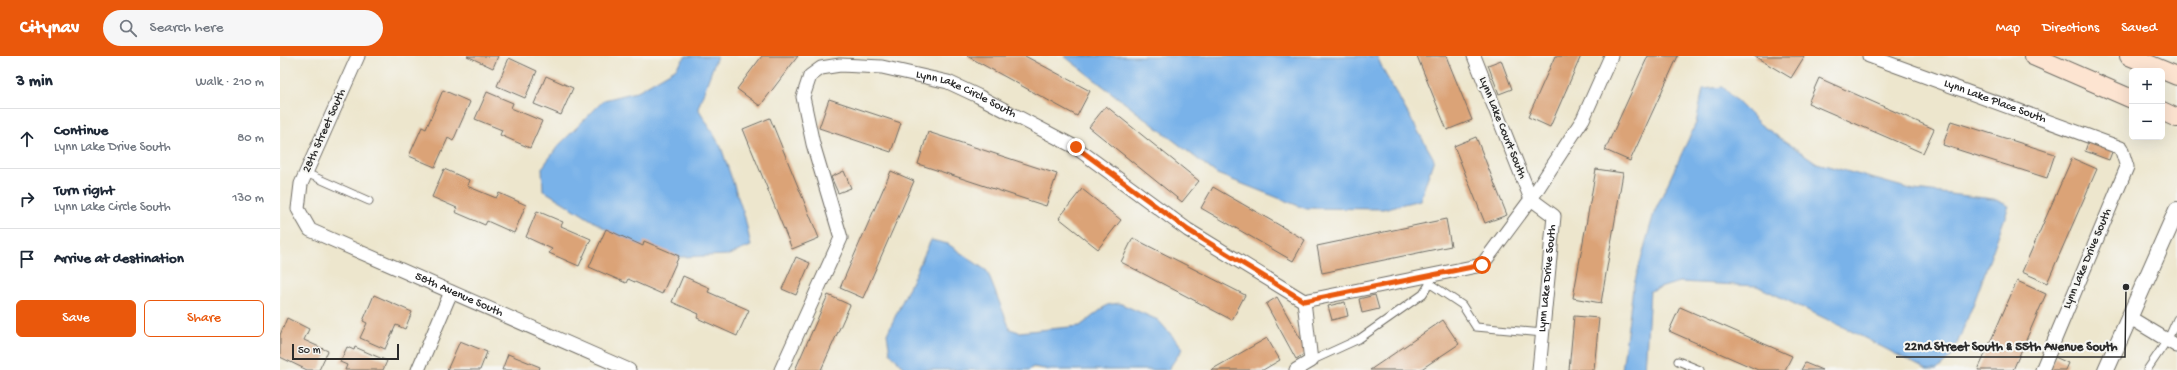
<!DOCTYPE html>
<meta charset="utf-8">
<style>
:root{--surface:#fff;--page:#f6f6f7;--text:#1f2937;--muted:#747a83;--line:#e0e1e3;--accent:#ea580c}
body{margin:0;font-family:"Gochi Hand",sans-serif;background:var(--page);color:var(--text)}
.controls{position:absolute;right:12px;top:12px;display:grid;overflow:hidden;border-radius:6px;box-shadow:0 4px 16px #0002}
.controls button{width:36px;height:36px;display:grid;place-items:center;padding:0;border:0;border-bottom:1px solid var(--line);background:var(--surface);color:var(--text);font:20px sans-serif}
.scale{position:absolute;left:12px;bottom:10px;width:107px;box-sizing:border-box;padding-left:4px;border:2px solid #2b2b2b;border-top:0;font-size:11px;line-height:14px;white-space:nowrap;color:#2b2b2b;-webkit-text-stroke:3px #f6f6f2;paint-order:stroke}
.stop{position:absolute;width:12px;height:12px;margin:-9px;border:3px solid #ea580c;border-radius:50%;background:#fff}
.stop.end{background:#ea580c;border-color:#fff;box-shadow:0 1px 4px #0008}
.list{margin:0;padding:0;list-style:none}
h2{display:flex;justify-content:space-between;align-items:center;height:52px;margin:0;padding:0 16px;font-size:17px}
h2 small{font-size:13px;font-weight:400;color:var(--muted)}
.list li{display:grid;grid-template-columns:26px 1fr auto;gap:12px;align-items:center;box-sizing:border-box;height:60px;padding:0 16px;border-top:1px solid var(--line)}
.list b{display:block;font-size:15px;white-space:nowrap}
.list p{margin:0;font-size:13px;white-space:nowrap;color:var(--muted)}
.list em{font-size:13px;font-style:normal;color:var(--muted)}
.actions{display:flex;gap:8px;padding:12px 16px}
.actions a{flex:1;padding:9px 0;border:1px solid var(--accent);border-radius:6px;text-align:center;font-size:14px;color:var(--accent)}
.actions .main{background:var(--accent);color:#fff}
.icon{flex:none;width:22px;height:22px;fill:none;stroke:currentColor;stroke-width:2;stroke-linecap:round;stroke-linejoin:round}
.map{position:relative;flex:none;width:1897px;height:314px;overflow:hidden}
header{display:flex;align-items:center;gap:24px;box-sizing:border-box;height:56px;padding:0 20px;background:var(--accent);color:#fff}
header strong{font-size:19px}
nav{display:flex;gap:22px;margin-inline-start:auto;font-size:14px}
.search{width:280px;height:36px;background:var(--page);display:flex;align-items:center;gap:10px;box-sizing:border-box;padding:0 14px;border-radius:22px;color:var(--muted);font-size:15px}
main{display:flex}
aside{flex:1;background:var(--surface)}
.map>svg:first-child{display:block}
</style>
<header>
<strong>Citynav</strong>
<div class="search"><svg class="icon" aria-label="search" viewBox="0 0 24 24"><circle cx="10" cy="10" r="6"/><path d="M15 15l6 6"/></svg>Search here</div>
<nav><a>Map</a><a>Directions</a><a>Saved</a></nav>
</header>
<main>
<aside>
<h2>3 min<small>Walk · 210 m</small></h2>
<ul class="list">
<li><svg class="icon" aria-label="ahead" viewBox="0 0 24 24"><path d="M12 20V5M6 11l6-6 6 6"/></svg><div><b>Continue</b><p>Lynn Lake Drive South</p></div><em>80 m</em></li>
<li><svg class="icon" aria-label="right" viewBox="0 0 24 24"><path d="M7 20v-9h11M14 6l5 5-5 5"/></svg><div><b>Turn right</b><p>Lynn Lake Circle South</p></div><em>130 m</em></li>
<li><svg class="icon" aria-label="arrive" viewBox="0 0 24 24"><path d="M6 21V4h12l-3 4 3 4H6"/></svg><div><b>Arrive at destination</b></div></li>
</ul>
<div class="actions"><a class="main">Save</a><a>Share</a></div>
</aside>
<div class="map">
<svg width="1897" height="314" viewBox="0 0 1897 314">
<rect width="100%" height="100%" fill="#f6f6f2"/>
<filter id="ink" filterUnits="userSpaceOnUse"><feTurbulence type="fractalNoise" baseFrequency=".025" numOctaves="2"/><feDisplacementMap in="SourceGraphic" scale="8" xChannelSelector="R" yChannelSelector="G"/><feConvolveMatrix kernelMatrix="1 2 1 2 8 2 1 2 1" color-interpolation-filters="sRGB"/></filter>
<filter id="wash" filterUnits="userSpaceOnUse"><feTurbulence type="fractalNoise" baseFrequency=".012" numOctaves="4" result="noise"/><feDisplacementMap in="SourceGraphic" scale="16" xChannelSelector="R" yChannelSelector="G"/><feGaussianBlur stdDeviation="0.9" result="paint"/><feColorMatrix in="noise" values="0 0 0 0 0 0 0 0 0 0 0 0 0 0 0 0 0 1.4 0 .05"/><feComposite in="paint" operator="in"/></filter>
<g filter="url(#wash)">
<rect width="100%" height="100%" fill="#ede6cd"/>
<path fill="#79b2e9" stroke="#526e8a" d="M406,0H437L418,52L441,91L465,162L471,190L449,199L401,201L358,193L263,134L262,112L278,90L324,44L356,36L395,13Z
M784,0H1097L1104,16L1154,103L1140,144L1103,153L1024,152L937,118Z
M1443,31L1481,69L1537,107L1634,134L1714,143L1729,150L1695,244L1672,300L1657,314H1647L1567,273L1477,230L1399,226L1370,235L1365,314H1342L1353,232L1374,157L1416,67L1423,33Z
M651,184L668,188L707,215L730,273L739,276L800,270L827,249L839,247L878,264L903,292L888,314H771L753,311L749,314H626L610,297L607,278Z"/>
<g id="blocks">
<path fill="#dba377" d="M187,0H218L213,12Z
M482,0H518L480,50L457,33Z
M687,0H745L810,35L797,60Z
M1137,0H1166L1192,64L1167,74Z
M1275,0H1301L1270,71L1248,61Z
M1368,0H1398L1350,105L1325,94Z
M1474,0H1523L1524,1L1511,22Z
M229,2L257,15L245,42L217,30Z
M1221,4L1232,33L1219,38L1208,9Z
M266,20L293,32L281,59L254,48Z
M1539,22L1654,73L1643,97L1528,47Z
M163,34L190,46L173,85L168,82L155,111L129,100L142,71L146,73Z
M207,36L233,47L231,52L262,65L250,92L220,79L222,74L195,63Z
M549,43L621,67L611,96L539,72Z
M826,50L919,125L902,146L809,71Z
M490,62L539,182L512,193L463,73Z
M1671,65L1775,98L1767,122L1663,89Z
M648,76L777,118L766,150L638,108Z
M1196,81L1227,159L1205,167L1174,90Z
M1810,81L1834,91L1829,104L1805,95Z
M1792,102L1817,113L1767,227L1742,216Z
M164,113L189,124L187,130L216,142L219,137L246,149L234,177L207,165L205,169L175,156L177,152L152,141Z
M1316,113L1343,117L1321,247L1293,242Z
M564,115L571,132L558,137L551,121Z
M611,115L634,125L583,242L560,232Z
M933,131L1025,184L1013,205L921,152Z
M802,133L841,164L818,193L779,162Z
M257,155L283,166L281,170L311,183L299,210L269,197L272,193L246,181Z
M1166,163L1171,190L1042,217L1037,190Z
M326,173L363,190L364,185L399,200L382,238L348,223L346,227L309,211Z
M853,182L965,239L952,264L841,206Z
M516,201L530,207L516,239L502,233Z
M403,220L430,232L428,236L469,254L457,280L417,262L419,258L392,246Z
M1737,225L1766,238L1733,314H1698Z
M94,239L132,256L125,273L116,269L105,293L80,282L87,267L83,265Z
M548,239L570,249L541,314H515Z
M1095,239L1099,253L1082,257L1079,243Z
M997,241L1028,296L1016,303L986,248Z
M1065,246L1068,260L1052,264L1048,250Z
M1400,251L1512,300L1505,314H1478L1389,275Z
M1294,260L1319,262L1314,314H1289Z
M7,262L29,273L24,284L48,295L39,314H27L0,301V279Z
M1163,264L1179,288L1140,314H1090Z
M987,282L1000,304L983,314H931Z
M180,285L207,296L200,314H167Z
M67,291L74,294L75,291L107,305L103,314H65L67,309L60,306Z
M228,298L260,311L259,314H222Z
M1775,301L1788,307L1785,314H1769Z
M1525,307L1542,314H1521Z"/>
</g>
</g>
<g filter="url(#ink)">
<use href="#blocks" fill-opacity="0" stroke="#6f6c64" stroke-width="1"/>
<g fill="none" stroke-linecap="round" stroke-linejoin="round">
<g stroke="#6f6c64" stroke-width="9">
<path id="service" d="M26,117L89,145
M1149,227L1182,249L1196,271L1263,277
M1031,305L1079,283L1143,238L1155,219
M1398,305L1420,314
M1867,314L1888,283L1897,263"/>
</g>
<g stroke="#6f6c64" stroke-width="15">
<g id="minor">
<path id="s1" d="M78,0L21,128L18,153L30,174L349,314"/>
<path id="s2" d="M1589,0L1841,92L1847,111L1762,314"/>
<path d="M1024,245L1202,209L1251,143L1194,0"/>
<path d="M1849,261L1897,290"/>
<path d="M138,314L171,236"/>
<path id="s3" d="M501,314L561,182L533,88L523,41L530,20L541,12L560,9L602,11L668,26L698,40L795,91L908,174L1024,245L1031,305L1016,314"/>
<path id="s4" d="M1259,314L1274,160L1251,143L1303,63L1331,0"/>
</g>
</g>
<g stroke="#6f6c64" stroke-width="18">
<path id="tertiary" d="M1826,314L1897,154"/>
</g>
<g stroke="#6f6c64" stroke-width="20">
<path id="secondary" d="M1753,0L1852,43
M1849,0L1897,20
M1882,55L1897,62"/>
</g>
<use href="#service" stroke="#fff" stroke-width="7"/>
<use href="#minor" stroke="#fff" stroke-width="13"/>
<use href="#tertiary" stroke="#fff" stroke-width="16"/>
<use href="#secondary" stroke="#fde4d1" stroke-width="18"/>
</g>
</g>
<g fill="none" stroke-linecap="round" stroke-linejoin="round" filter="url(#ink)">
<path stroke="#ea580c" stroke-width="5" d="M796,91L908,174L1024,245L1202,209"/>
</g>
<g text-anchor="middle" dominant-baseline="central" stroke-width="4" stroke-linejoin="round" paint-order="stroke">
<g font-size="12" fill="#2b2b2b" stroke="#f6f6f2">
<text stroke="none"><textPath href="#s3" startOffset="477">Lynn Lake Circle South</textPath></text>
<text stroke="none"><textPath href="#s2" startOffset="134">Lynn Lake Place South</textPath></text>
<text transform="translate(1222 72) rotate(68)">Lynn Lake Court South</text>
<text transform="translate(45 75) rotate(-66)">28th Street South</text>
<text transform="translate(1808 203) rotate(-67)">Lynn Lake Drive South</text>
<text stroke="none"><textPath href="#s4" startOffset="92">Lynn Lake Drive South</textPath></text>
<text stroke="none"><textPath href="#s1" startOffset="352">58th Avenue South</textPath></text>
</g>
</g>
<path fill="none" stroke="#2b2b2b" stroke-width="1.5" d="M1846 231L1845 301H1616"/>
<circle fill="#2b2b2b" stroke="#f6f6f2" stroke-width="1.5" cx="1846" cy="231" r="4"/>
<g font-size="13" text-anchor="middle" font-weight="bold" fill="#2b2b2b" stroke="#f6f6f2" stroke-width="4" stroke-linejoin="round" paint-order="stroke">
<text x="1731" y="294">22nd Street South &amp; 55th Avenue South</text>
</g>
</svg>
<div class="controls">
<button>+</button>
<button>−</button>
</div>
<div class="scale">50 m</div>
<div class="stop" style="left:1202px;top:209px"></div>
<div class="stop end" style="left:796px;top:91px"></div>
</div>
</main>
